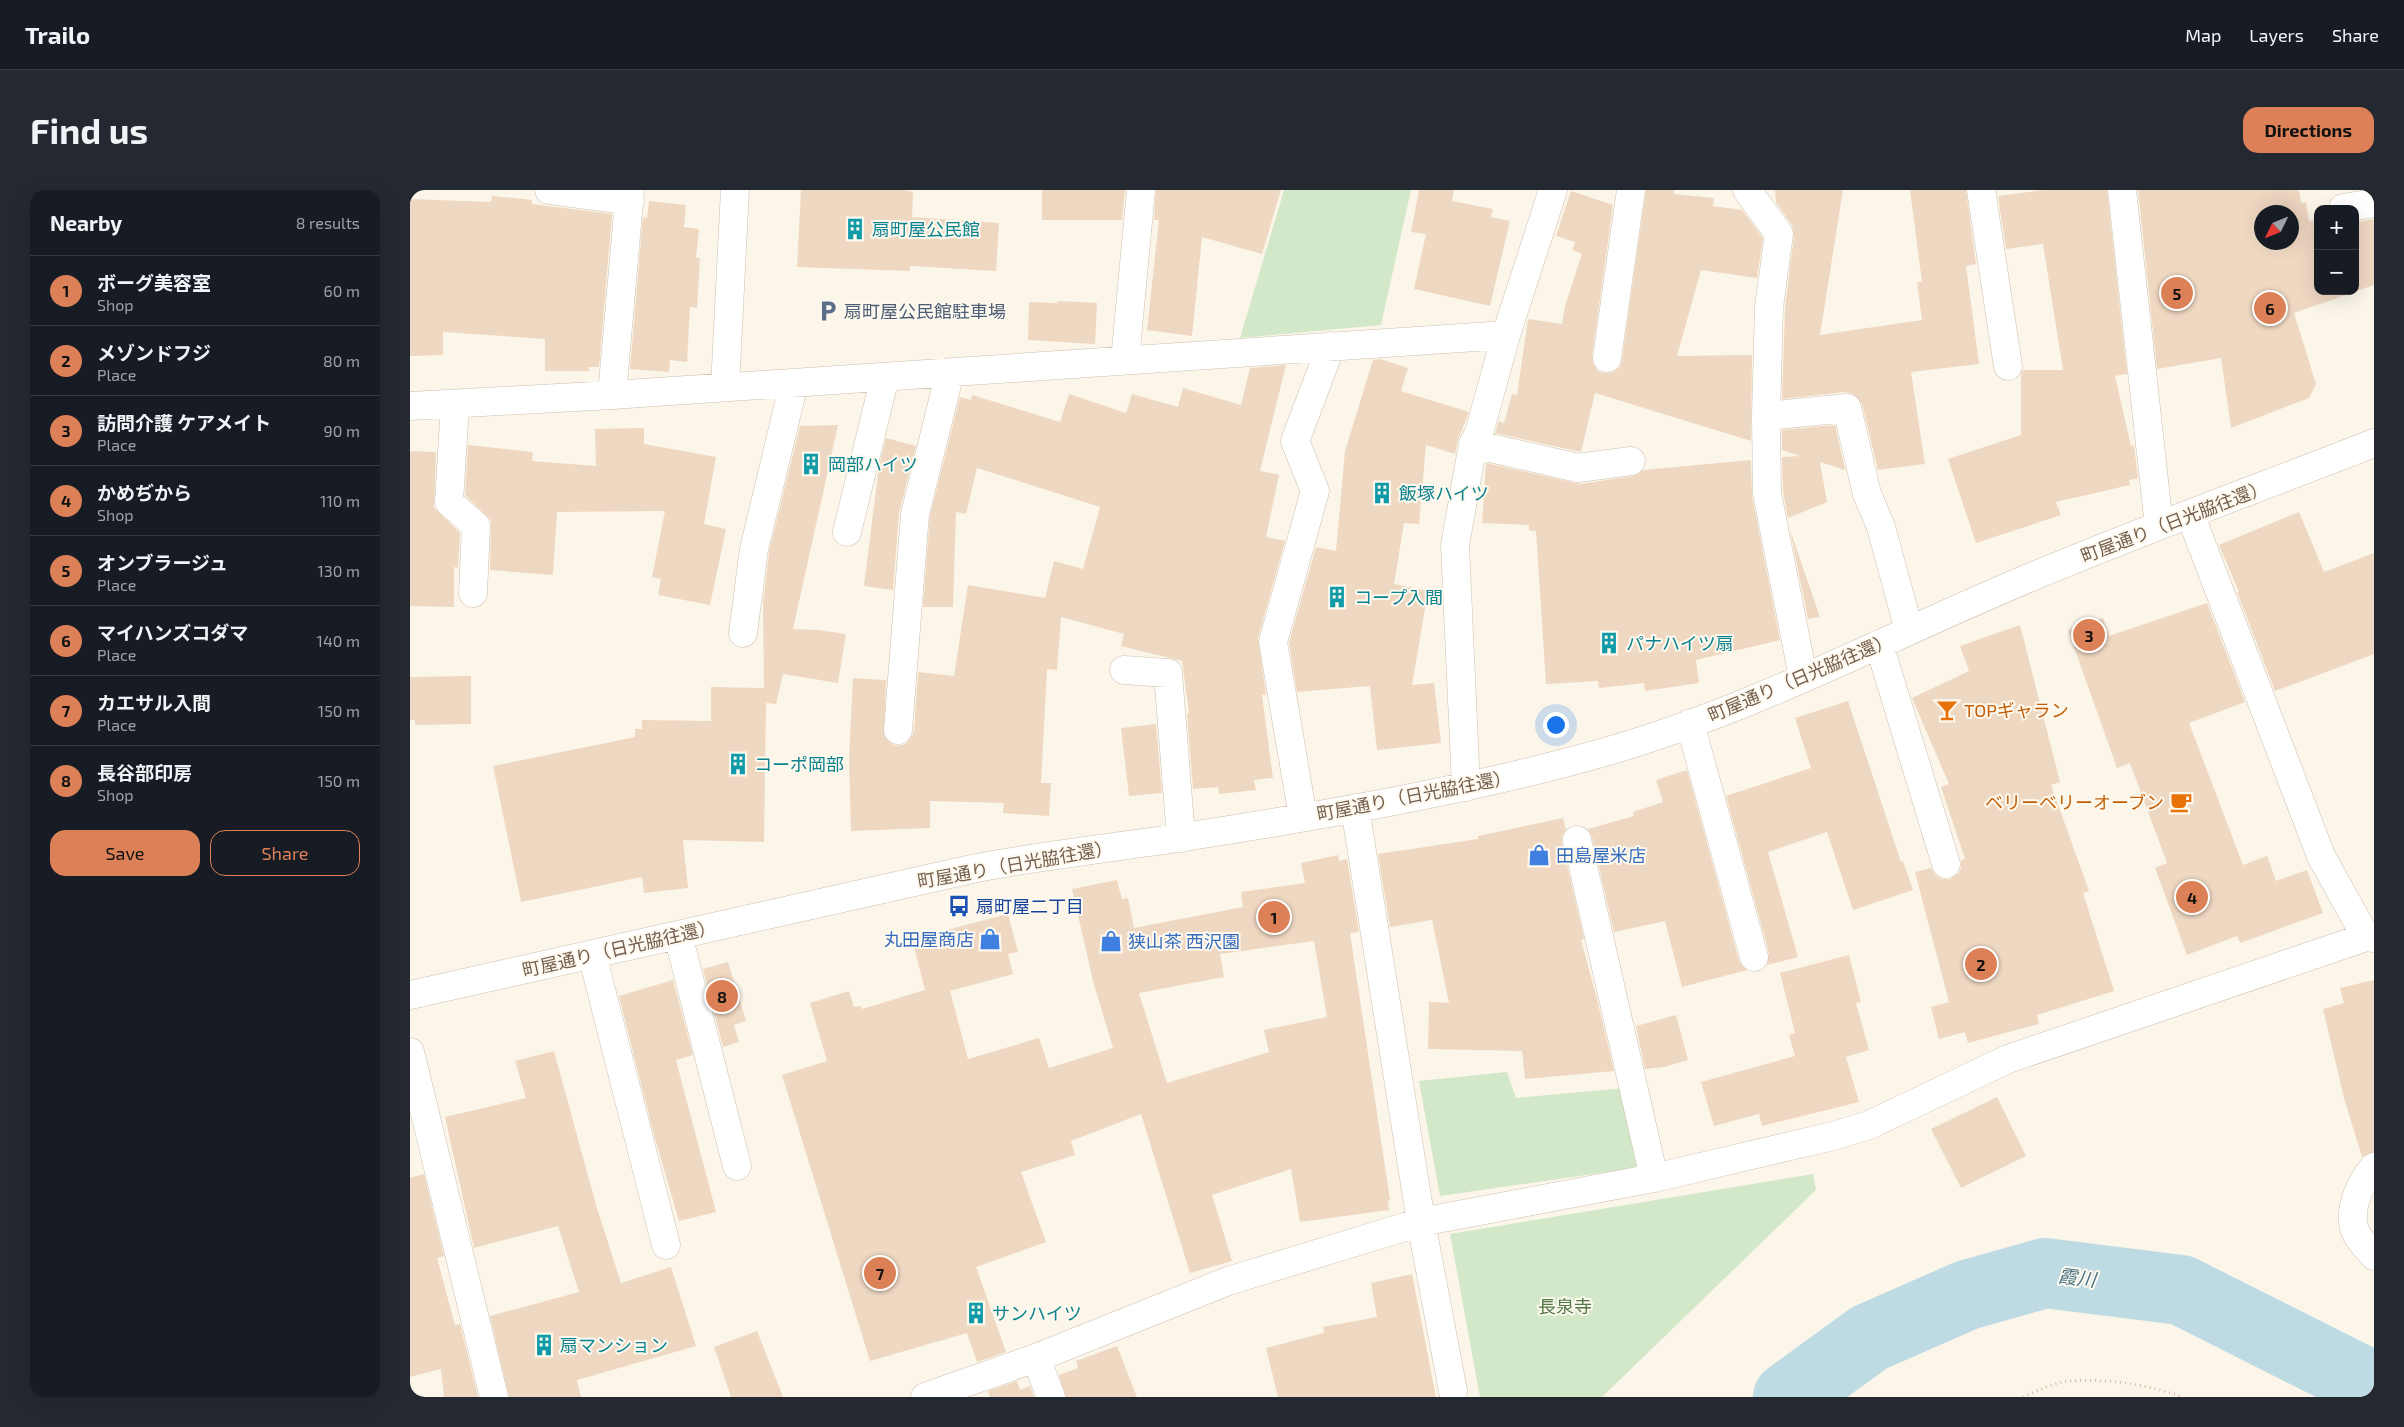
<!DOCTYPE html>
<meta charset="utf-8">
<style>
:root{--surface:#171b24;--page:#242831;--text:#f1f3f6;--muted:#9ea1a6;--line:#363941;--accent:#dc8157}
body{margin:0;font-family:"Exo 2","Noto Sans JP",sans-serif;background:var(--page);color:var(--text)}
.controls{position:absolute;right:15px;top:15px;display:grid;overflow:hidden;border-radius:10px;box-shadow:0 5px 20px #0002}
.controls button{width:45px;height:45px;display:grid;place-items:center;padding:0;border:0;border-bottom:1px solid var(--line);background:var(--surface);color:var(--text);font:25px sans-serif}
.compass{position:absolute;left:1844px;top:15px;width:45px;height:45px;border-radius:50%;background:var(--surface);box-shadow:0 5px 20px #0002;rotate:227deg}
.you{position:absolute;left:1145px;top:534px;width:18px;height:18px;margin:-12px;border:4px solid #fff;border-radius:50%;background:#1a73e8;box-shadow:0 0 0 8px #1a73e833}
.badge{display:grid;place-items:center;width:32px;height:32px;border-radius:50%;background:var(--accent);color:#111;font-size:16px;font-weight:700}
.pin{position:absolute;translate:-50% -50%;border:2px solid #fff;box-shadow:0 1px 5px #0006}
.list{margin:0;padding:0;list-style:none}
h2{display:flex;justify-content:space-between;align-items:center;height:65px;margin:0;padding:0 20px;font-size:21px}
h2 small{font-size:16px;font-weight:400;color:var(--muted)}
.list li{display:grid;grid-template-columns:32px 1fr auto;gap:15px;align-items:center;box-sizing:border-box;height:70px;padding:0 20px;border-top:1px solid var(--line)}
.list b{display:block;font-size:19px;white-space:nowrap}
.list p{margin:0;font-size:16px;white-space:nowrap;color:var(--muted)}
.list em{font-size:16px;font-style:normal;color:var(--muted)}
.actions{display:flex;gap:10px;padding:15px 20px}
.actions a{flex:1;padding:11px 0;border:1px solid var(--accent);border-radius:15px;text-align:center;font-size:18px;color:var(--accent)}
.actions .main{background:var(--accent);color:#111}
.map{position:relative;flex:none;width:1964px;height:1207px;overflow:hidden;border-radius:15px}
header{display:flex;align-items:center;gap:30px;box-sizing:border-box;height:70px;padding:0 25px;background:var(--surface);border-bottom:1px solid var(--line)}
header strong{font-size:24px}
nav{display:flex;gap:28px;margin-inline-start:auto;font-size:18px}
.intro{display:flex;align-items:center;justify-content:space-between;box-sizing:border-box;height:120px;padding:0 30px}
h1{margin:0;font-size:35px}
.button{padding:12px 22px;border-radius:15px;background:var(--accent);color:#111;font-size:18px;font-weight:700}
main{display:flex;gap:30px;padding:0 30px}
aside{flex:1;background:var(--surface);border-radius:15px;box-shadow:0 5px 20px #0002}
.map>svg:first-child{display:block}
</style>
<header>
<strong>Trailo</strong>
<nav><a>Map</a><a>Layers</a><a>Share</a></nav>
</header>
<div class="intro"><h1>Find us</h1><a class="button">Directions</a></div>
<main>
<aside>
<h2>Nearby<small>8 results</small></h2>
<ul class="list">
<li><span class="badge">1</span><div><b>ボーグ美容室</b><p>Shop</p></div><em>60 m</em></li>
<li><span class="badge">2</span><div><b>メゾンドフジ</b><p>Place</p></div><em>80 m</em></li>
<li><span class="badge">3</span><div><b>訪問介護 ケアメイト</b><p>Place</p></div><em>90 m</em></li>
<li><span class="badge">4</span><div><b>かめぢから</b><p>Shop</p></div><em>110 m</em></li>
<li><span class="badge">5</span><div><b>オンブラージュ</b><p>Place</p></div><em>130 m</em></li>
<li><span class="badge">6</span><div><b>マイハンズコダマ</b><p>Place</p></div><em>140 m</em></li>
<li><span class="badge">7</span><div><b>カエサル入間</b><p>Place</p></div><em>150 m</em></li>
<li><span class="badge">8</span><div><b>長谷部印房</b><p>Shop</p></div><em>150 m</em></li>
</ul>
<div class="actions"><a class="main">Save</a><a>Share</a></div>
</aside>
<div class="map">
<svg width="1964" height="1207" viewBox="0 0 1964 1207">
<rect width="100%" height="100%" fill="#fbf6e9"/>
<path fill="#d2e8c8" d="M874,0H1001L971,135L830,148Z
M1097,882L1106,908L1215,898L1231,977L1030,1006L1009,891Z
M1403,984L1406,1000L1192,1207H1070L1040,1044Z"/>
<g fill="none" stroke-linecap="round" stroke-linejoin="round">
<path stroke="#bedbe4" stroke-width="70" d="M1378,1207L1459,1148L1557,1105L1635,1083L1771,1100L1964,1197"/>
</g>
<path fill="#efd8c2" fill-rule="evenodd" d="M391,0H494L503,2L502,27L589,33L586,81L500,76V81L387,77Z
M632,0H715L712,30H632Z
M746,0H871L852,64L792,47L782,146L737,140L749,30H744Z
M1009,0H1044L1042,11L1083,19L1081,27L1100,31L1080,116L1004,99L1016,44L1001,42Z
M1236,0H1264V4L1304,8L1303,16L1332,20L1353,48L1347,88L1291,80L1267,166L1342,165L1341,251L1185,203L1171,262L1085,243L1089,231L1094,233L1102,204L1107,205L1118,129L1152,134L1155,116L1172,64L1162,60L1165,52L1146,46L1161,1L1203,15L1182,166L1183,174L1188,181L1194,183H1202L1210,177L1212,170Z
M1365,0H1433L1410,145L1512,130L1507,92H1512L1500,0H1556L1566,74L1556,76L1569,174L1501,182L1515,274L1468,280L1452,214L1443,204L1435,202L1372,209L1375,118L1384,46L1382,35L1366,13Z
M1634,0H1697L1717,184L1705,186L1721,256L1724,255L1728,288L1719,290L1720,295L1646,312L1651,325L1566,353L1538,269L1611,245V184L1613,180H1653L1633,54L1596,59L1588,6Z
M1728,0H1889L1891,13L1896,12L1899,31L1908,30V101H1945V32L1964,29V95L1884,123L1906,194L1899,208L1821,238L1811,168L1747,179ZM1852,22H1882V52H1852Z
M82,6L122,10V14L202,24L189,177H179V181H135V149L33,142V165L0,166V9L81,12Z
M239,11L276,15L274,37L289,39L286,68H290L287,118L280,117L277,172L260,170L259,182L220,179L233,27L237,28Z
M648,111L687,113L685,154L618,150L619,112L647,113Z
M970,169L998,178L991,201L1059,222L1048,250L1045,264L1016,255L1009,334L994,333L984,394L1018,401L1002,495L1024,493L1031,553L967,560L960,496L887,502L879,453L906,357L926,361L935,261L963,170Z
M876,175L850,281L869,285L856,347L875,351L848,448L856,505H852L863,588L844,590L846,600L809,604L808,597L783,599L777,524L779,523L772,471L711,456L714,444L651,427L647,480L637,479L631,593H641L639,626L593,623L594,613L520,611V638L441,641L439,568L443,488L476,490L474,546L480,553L487,556L495,554L501,548L504,541L508,482L544,486L558,395L635,408L644,371L673,379L690,317L567,278L556,324L546,322L543,417H513L520,326L550,207L561,210L562,205L650,232L659,204L716,223L722,204L768,217L773,198L831,215L840,178Z
M428,235L383,439L409,440L436,444L428,493L373,484L366,514L356,513L354,652L273,650L278,698L234,703L232,687L111,712L83,576L225,547V539H232V530L301,531V497L354,498L353,413L359,362L390,236Z
M1425,235L1435,280L1410,272L1417,312L1378,328L1373,301L1372,267L1390,266L1372,260V240Z
M234,238V254L306,267L294,334L316,339L300,415L248,405L251,389L242,387L255,321L147,322L143,385L80,380L81,330L55,305L58,255L123,262L122,271L186,276L185,239Z
M476,248L506,256L489,323L483,400L454,396L469,276Z
M0,261L26,262L24,318L50,343L48,378L44,377V417L0,416Z
M1341,270L1342,306L1370,450L1286,470L1289,493L1235,501L1234,493L1189,498L1188,491L1136,494L1126,341L1119,340V335L1072,333L1076,273L1170,294L1223,286L1233,280Z
M1889,322L1914,382L1964,363V464L1865,501L1827,402H1829L1809,355Z
M1380,340L1410,427L1398,429Z
M1797,413L1835,512L1779,533L1833,675L1857,666L1866,691L1897,680L1913,723L1830,753L1827,746L1777,765L1745,678L1757,673L1720,573L1707,578L1658,440L1693,428L1699,446Z
M1610,435L1650,592L1641,595L1679,701L1673,703L1704,801L1627,825L1629,834L1558,853L1555,842L1529,849L1521,817L1539,812L1505,682L1521,678L1526,686L1532,689H1540L1548,684L1551,678V670L1555,669L1531,597L1539,594L1502,508L1559,481L1550,456Z
M61,486V534L5,535V530H0V487Z
M1438,511L1491,672L1493,671L1503,700L1443,720L1417,642L1358,662L1388,767L1357,775L1359,763L1316,606L1401,578L1385,528Z
M746,534L752,603L719,606L711,538Z
M1277,580L1329,771L1337,780L1272,797L1255,731L1204,742L1182,647L1178,639L1224,626L1223,622L1253,612L1246,590Z
M1153,628L1156,640L1152,646V653L1174,749L1171,750L1186,805L1204,881L1115,889L1112,861L1018,859L1019,812L1039,813L1022,730L980,737L968,664L1068,649V646Z
M928,665L929,671L937,669L949,742L940,743L980,1010L978,1011L979,1020L890,1032L881,979L802,1005L822,1071L780,1083L731,924L661,951L665,965L611,982L636,1052L566,1077L596,1162L567,1172L557,1143L460,1171L372,885L417,871L400,813L439,801L444,817L451,816L452,819L515,800L502,749L598,724L608,762L598,764L603,784L540,801L558,869L629,848L639,878L703,858L683,791L662,699L707,690L712,709L718,708L724,738L833,717L831,702L895,693L891,673ZM904,751L917,827L854,840L859,862L757,893L729,803L814,787L810,764Z
M1439,765L1451,812L1446,813L1459,860L1436,867L1449,912L1352,936L1349,924L1304,936L1291,892L1385,866L1379,845L1385,843L1370,783Z
M318,772L336,831L324,835L329,852L313,857L293,779Z
M263,790L283,865L266,870L306,1022L269,1031L244,945L209,806Z
M1964,790V962L1952,967L1934,908L1913,819L1934,813L1930,798Z
M1266,825L1278,870L1254,877L1235,879L1226,836Z
M144,861L186,1015L211,1093L261,1077L286,1156L167,1190L171,1207H99L80,1126L169,1102L148,1036L64,1058L35,927L116,908L105,871Z
M1587,907L1616,966L1551,998L1521,939Z
M14,984L34,1066L27,1068L45,1135L50,1134L68,1207H34L31,1179L0,1187V988Z
M1002,1084L1026,1207H868L856,1158L914,1143L913,1137L967,1127L961,1093Z
M347,1141L373,1207H321L304,1157Z
M707,1156L727,1207H656L649,1185L668,1178L666,1171Z
M607,1191L610,1200L620,1196L624,1207H580L578,1201Z"/>
<g fill="none" stroke-linecap="round" stroke-linejoin="round">
<g stroke="#cdbfaf" stroke-width="29">
<path id="minor" d="M139,0L220,11
M1337,0L1369,44L1359,117L1356,226L1357,303L1393,487
M1571,0L1598,176
M1712,0L1749,336
M1933,18L1964,13
M1197,168L1221,0
M715,170L731,0
M315,197L325,0
M202,205L220,0
M45,214L39,312L66,336L63,403
M0,216L202,205L1096,145
M1356,226L1437,218L1457,304L1471,337L1499,440
M1063,254L1168,278L1221,271
M1780,324L1911,666L1956,747
M437,342L475,187
M333,443L344,359L384,193
M1469,454L1536,674
M714,480L758,483L771,648
M1280,533L1344,767
M488,540L505,324L540,182
M1056,597L1045,355L1063,254L1069,243L1096,145L1143,0
M945,618L1011,1032L1043,1201
M893,627L863,452L905,301L885,251L921,156
M1167,650L1244,988
M268,745L327,976
M182,764L256,1055
M0,805L562,679C632,665 703,658 774,647C915,625 1057,601 1195,562C1342,520 1478,447 1619,388C1733,340 1849,298 1964,253
M0,862L84,1207
M1964,977C1951,992 1939,1016 1944,1038C1947,1048 1957,1058 1964,1066
M626,1168L641,1207
M515,1207L626,1168L818,1091L1011,1032L1244,988L1423,946L1459,935L1598,869L1956,747L1964,748"/>
</g>
<path stroke="#d4bca5" stroke-width="3" stroke-dasharray="1 4" stroke-linecap="butt" d="M1613,1207C1626,1201 1645,1192 1660,1191C1698,1188 1738,1195 1773,1207"/>
<use href="#minor" stroke="#fff" stroke-width="28"/>
</g>
<defs>
<g id="building-bare" transform="scale(1.725)"><path d="M-4-6H4V6H1V3H-1V6H-4ZM-2.5-4.3h1.7v1.8h-1.7ZM.8-4.3h1.7v1.8H.8ZM-2.5-1h1.7V.8h-1.7ZM.8-1h1.7V.8H.8Z" fill="#0f9aa8" stroke="#fef9ef" stroke-width="2.5" paint-order="stroke"/></g>
<g id="parking-bare" transform="scale(1.725)"><path d="M-3.5-5.5H1a3.5 3.5 0 0 1 0 7H-1V5.5H-3.5ZM-1-3.4V-.6H.8a1.4 1.4 0 0 0 0-2.8Z" fill="#5c6f8a" stroke="#fef9ef" stroke-width="2.5" paint-order="stroke"/></g>
<g id="bar-bare" transform="scale(1.725)"><path d="M-6-5H6L.8 .8V4.5H3.5V6h-7V4.5H-.8V.8Z" fill="#e8710a" stroke="#fef9ef" stroke-width="2.5" paint-order="stroke"/></g>
<g id="cafe-bare" transform="scale(1.725)"><path d="M-5.5-4.5H6V0H3Q3 3.5 0 3.5H-2.5Q-5.5 3.5-5.5 0ZM3-3.2v2h1.7v-2ZM-6 4.5H4V6H-6Z" fill="#e8710a" stroke="#fef9ef" stroke-width="2.5" paint-order="stroke"/></g>
<g id="shop-bare" transform="scale(1.725)"><path d="M-5-2.5h2.3a2.7 3.5 0 0 1 5.4 0H5L5.5 6h-11ZM-1.5-2.5h3a1.5 2.3 0 0 0-3 0Z" fill="#3f7fe0" stroke="#fef9ef" stroke-width="2.5" paint-order="stroke"/></g>
<g id="bus-bare" transform="scale(1.725)"><path d="M-5-6H5V4H4V6H2V4H-2V6H-4V4H-5ZM-3.5-4V0h7V-4ZM-3.5 1.2v1.5H-2V1.2ZM2 1.2v1.5H3.5V1.2Z" fill="#1a4fb4" stroke="#fef9ef" stroke-width="2.5" paint-order="stroke"/></g>
</defs>
<g fill-rule="evenodd">
<use href="#building-bare" x="445" y="39"/>
<use href="#parking-bare" x="418" y="121"/>
<use href="#building-bare" x="401" y="274"/>
<use href="#building-bare" x="972" y="303"/>
<use href="#building-bare" x="927" y="407"/>
<use href="#building-bare" x="1199" y="453"/>
<use href="#bar-bare" x="1537" y="520"/>
<use href="#building-bare" x="328" y="574"/>
<use href="#cafe-bare" x="1771" y="612"/>
<use href="#shop-bare" x="1129" y="665"/>
<use href="#bus-bare" x="549" y="716"/>
<use href="#shop-bare" x="580" y="749"/>
<use href="#shop-bare" x="701" y="751"/>
<use href="#building-bare" x="566" y="1123"/>
<use href="#building-bare" x="134" y="1155"/>
</g>
<g text-anchor="middle" dominant-baseline="central" stroke-width="4" stroke-linejoin="round" paint-order="stroke">
<g font-size="18" fill="#0d838f" stroke="#fef9ef" text-anchor="start">
<text x="462" y="39">扇町屋公民館</text>
<text x="418" y="274">岡部ハイツ</text>
<text x="989" y="303">飯塚ハイツ</text>
<text x="944" y="407">コープ入間</text>
<text x="1216" y="453">パナハイツ扇</text>
<text x="344" y="574">コーポ岡部</text>
<text x="582" y="1123">サンハイツ</text>
<text x="150" y="1155">扇マンション</text>
</g>
<g font-size="18" fill="#4e5e75" stroke="#fef9ef" text-anchor="start">
<text x="434" y="121">扇町屋公民館駐車場</text>
</g>
<g font-size="18" fill="#745f4e" stroke="#fef9ef">
<text transform="translate(1764 331) rotate(-21)">町屋通り（日光脇往還）</text>
<text transform="translate(1390 487) rotate(-23)">町屋通り（日光脇往還）</text>
<text transform="translate(1004 605) rotate(-11)">町屋通り（日光脇往還）</text>
<text transform="translate(605 674) rotate(-10)">町屋通り（日光脇往還）</text>
<text transform="translate(209 758) rotate(-13)">町屋通り（日光脇往還）</text>
</g>
<g font-size="18" fill="#c56008" stroke="#fef9ef" text-anchor="start">
<text x="1554" y="520">TOPギャラン</text>
<text x="1754" y="612" text-anchor="end">ベリーベリーオーブン</text>
</g>
<g font-size="18" fill="#366cbe" stroke="#fef9ef" text-anchor="start">
<text x="1146" y="665">田島屋米店</text>
<text x="564" y="749" text-anchor="end">丸田屋商店</text>
<text x="718" y="751">狭山茶 西沢園</text>
</g>
<g font-size="18" fill="#164399" stroke="#fef9ef" text-anchor="start">
<text x="566" y="716">扇町屋二丁目</text>
</g>
<g font-size="18" fill="#517847" stroke="#fef9ef">
<text x="1155" y="1116">長泉寺</text>
</g>
<g font-size="19" font-style="italic" fill="#497585" stroke="#fef9ef">
<text transform="translate(1667 1087) rotate(7)">霞川</text>
</g>
</g>
</svg>
<div class="controls">
<button>+</button>
<button>−</button>
</div>
<svg class="compass" viewBox="-18 -18 36 36"><path d="M0-13l5 13h-10z" fill="#e53935"/><path d="M0 13l5-13h-10z" fill="#9ea1a6"/></svg>
<div class="you"></div>
<div class="pin badge" style="left:864px;top:727px">1</div>
<div class="pin badge" style="left:1571px;top:774px">2</div>
<div class="pin badge" style="left:1679px;top:445px">3</div>
<div class="pin badge" style="left:1782px;top:707px">4</div>
<div class="pin badge" style="left:1767px;top:103px">5</div>
<div class="pin badge" style="left:1860px;top:118px">6</div>
<div class="pin badge" style="left:470px;top:1083px">7</div>
<div class="pin badge" style="left:312px;top:806px">8</div>
</div>
</main>
